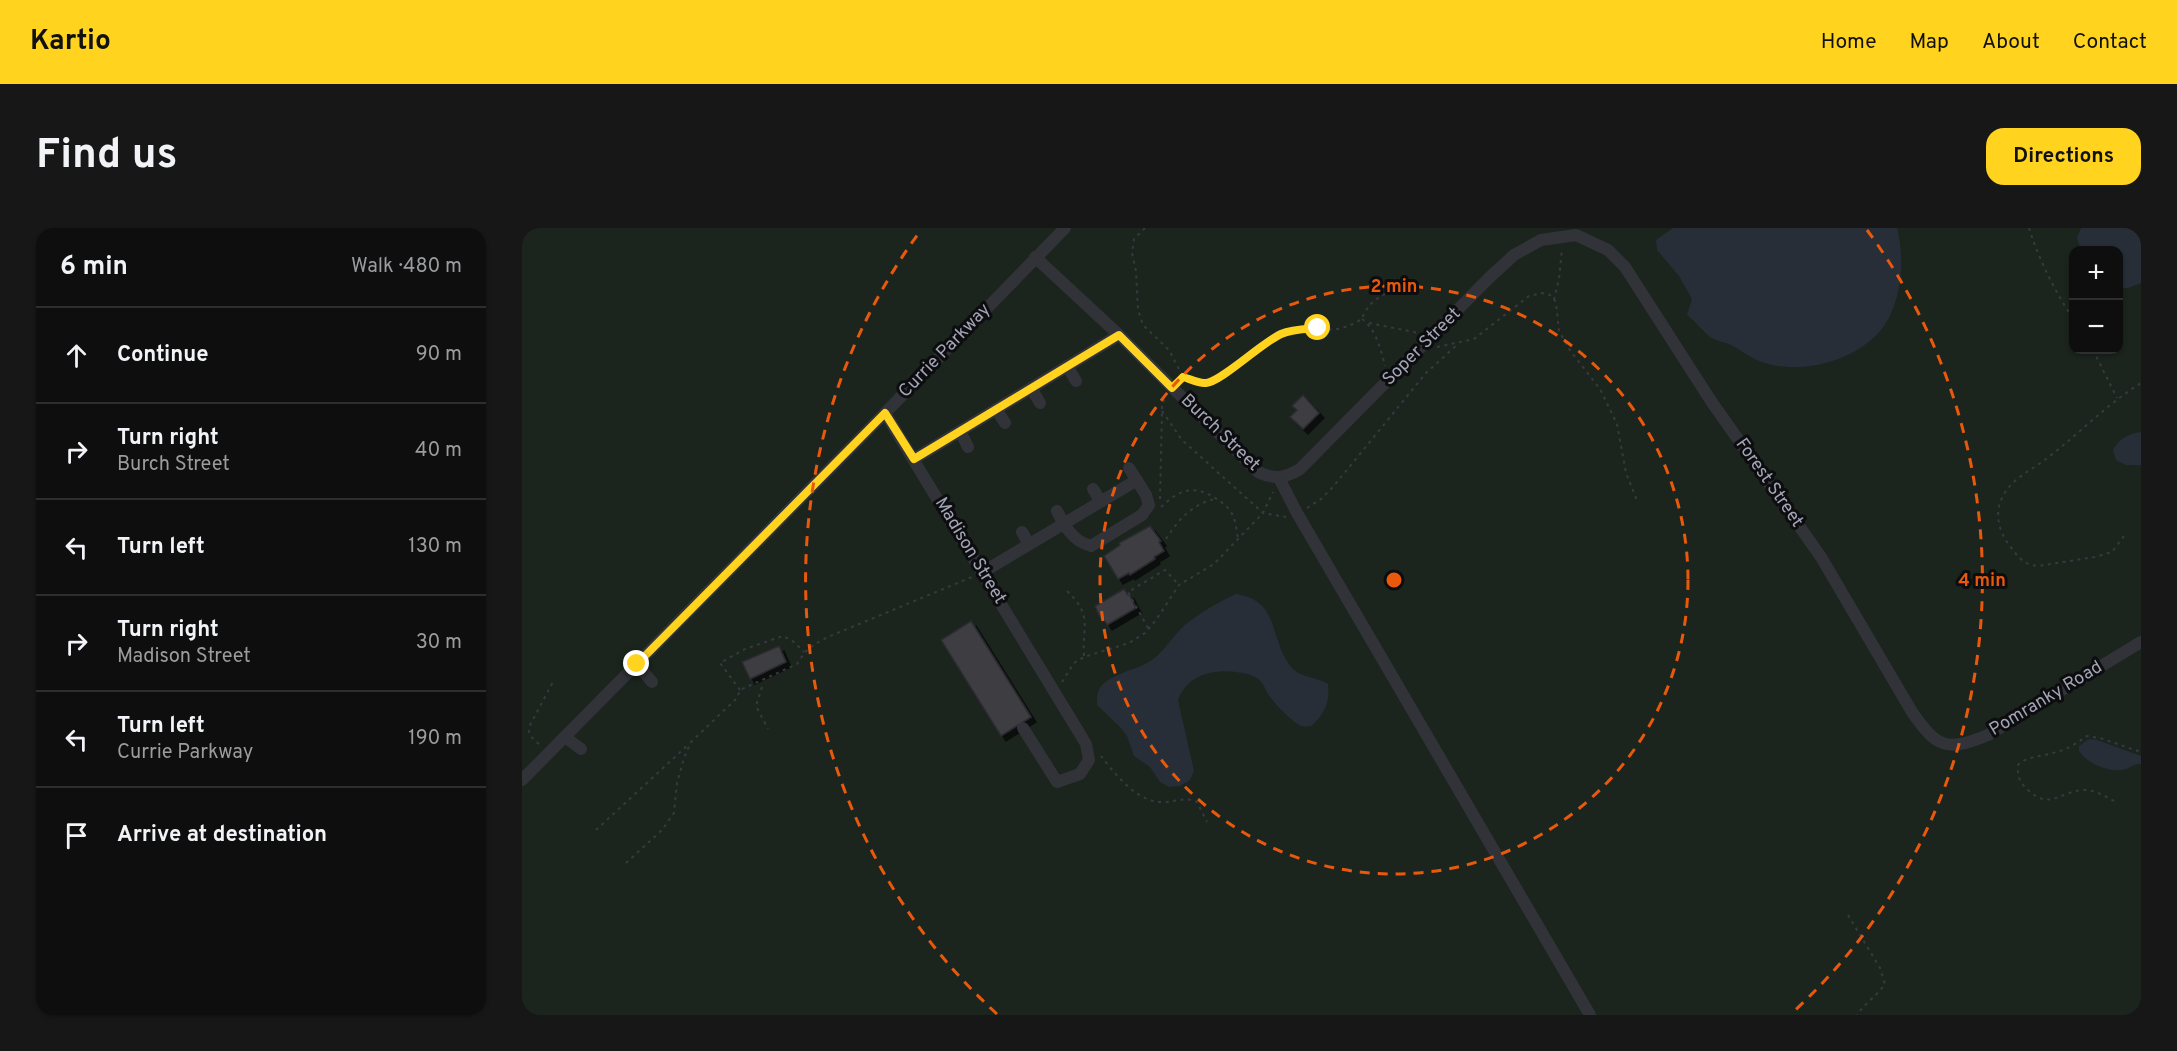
<!DOCTYPE html>
<meta charset="utf-8">
<style>
:root{--surface:#0e0e0f;--page:#171718;--text:#f1f3f6;--muted:#9b9c9e;--line:#2e2e2f;--accent:#ffd31e}
body{margin:0;font-family:Overpass,sans-serif;background:var(--page);color:var(--text)}
.controls{position:absolute;right:18px;top:18px;display:grid;overflow:hidden;border-radius:12px;box-shadow:0 2px 4px #0004}
.controls button{width:54px;height:54px;display:grid;place-items:center;padding:0;border:0;border-bottom:2px solid var(--line);background:var(--surface);color:var(--text);font:30px sans-serif}
.stop{position:absolute;width:18px;height:18px;margin:-14px;border:4px solid #ffd31e;border-radius:50%;background:#fff}
.stop.end{background:#ffd31e;border-color:#fff;box-shadow:0 2px 6px #0008}
.list{margin:0;padding:0;list-style:none}
h2{display:flex;justify-content:space-between;align-items:center;height:78px;margin:0;padding:0 24px;font-size:26px}
h2 small{font-size:20px;font-weight:400;color:var(--muted)}
.list li{display:grid;grid-template-columns:39px 1fr auto;gap:18px;align-items:center;box-sizing:border-box;height:96px;padding:0 24px;border-top:2px solid var(--line)}
.list b{display:block;font-size:22px;white-space:nowrap}
.list p{margin:0;font-size:20px;white-space:nowrap;color:var(--muted)}
.list em{font-size:20px;font-style:normal;color:var(--muted)}
.icon{flex:none;width:33px;height:33px;fill:none;stroke:currentColor;stroke-width:2;stroke-linecap:round;stroke-linejoin:round}
.map{position:relative;flex:none;width:1619px;height:787px;overflow:hidden;border-radius:18px}
header{display:flex;align-items:center;gap:36px;box-sizing:border-box;height:84px;padding:0 30px;background:var(--accent);color:#111}
header strong{font-size:28px}
nav{display:flex;gap:33px;margin-inline-start:auto;font-size:21px}
.intro{display:flex;align-items:center;justify-content:space-between;box-sizing:border-box;height:144px;padding:0 36px}
h1{margin:0;font-size:42px}
.button{padding:15px 27px;border-radius:18px;background:var(--accent);color:#111;font-size:21px;font-weight:700}
main{display:flex;gap:36px;padding:0 36px}
aside{flex:1;background:var(--surface);border-radius:18px;box-shadow:0 2px 4px #0004}
.map>svg:first-child{display:block}
</style>
<header>
<strong>Kartio</strong>
<nav><a>Home</a><a>Map</a><a>About</a><a>Contact</a></nav>
</header>
<div class="intro"><h1>Find us</h1><a class="button">Directions</a></div>
<main>
<aside>
<h2>6 min<small>Walk · 480 m</small></h2>
<ul class="list">
<li><svg class="icon" aria-label="ahead" viewBox="0 0 24 24"><path d="M12 20V5M6 11l6-6 6 6"/></svg><div><b>Continue</b></div><em>90 m</em></li>
<li><svg class="icon" aria-label="right" viewBox="0 0 24 24"><path d="M7 20v-9h11M14 6l5 5-5 5"/></svg><div><b>Turn right</b><p>Burch Street</p></div><em>40 m</em></li>
<li><svg class="icon" aria-label="left" viewBox="0 0 24 24"><path d="M17 20v-9H6M10 6l-5 5 5 5"/></svg><div><b>Turn left</b></div><em>130 m</em></li>
<li><svg class="icon" aria-label="right" viewBox="0 0 24 24"><path d="M7 20v-9h11M14 6l5 5-5 5"/></svg><div><b>Turn right</b><p>Madison Street</p></div><em>30 m</em></li>
<li><svg class="icon" aria-label="left" viewBox="0 0 24 24"><path d="M17 20v-9H6M10 6l-5 5 5 5"/></svg><div><b>Turn left</b><p>Currie Parkway</p></div><em>190 m</em></li>
<li><svg class="icon" aria-label="arrive" viewBox="0 0 24 24"><path d="M6 21V4h12l-3 4 3 4H6"/></svg><div><b>Arrive at destination</b></div></li>
</ul>
</aside>
<div class="map">
<svg width="1619" height="787" viewBox="0 0 1619 787">
<defs>
<filter id="shadow"><feDropShadow dx="5" dy="5" stdDeviation="0" flood-color="#0009"/></filter>
</defs>
<rect width="100%" height="100%" fill="#121214"/>
<path fill="#1c241e" fill-rule="evenodd" d="M0,0H1619V787H0ZM1552,22H1596V122H1552Z"/>
<path fill="#272e38" d="M1151,0H1375C1383,30 1380,72 1362,98C1337,133 1277,149 1237,133C1227,129 1219,122 1209,117C1203,114 1194,113 1188,109C1180,102 1173,93 1165,87L1170,71L1157,48L1135,22L1134,12Z
M1559,0H1619V55L1606,60H1597L1596,22H1559L1555,10Z
M1619,204V237H1604L1594,232L1591,222C1597,211 1605,206 1619,204Z
M714,366C760,373 746,413 771,441C780,450 795,449 806,456C808,474 803,486 789,498C786,498 783,499 780,498C773,497 750,473 746,466C743,461 741,454 736,451C730,446 721,445 714,444C689,441 665,448 656,472L672,543L668,552L658,558L647,559L638,554L628,539L612,528L605,508L599,500L575,477C575,469 575,462 581,456C595,444 613,442 627,434C642,425 650,408 663,397C678,385 696,374 714,366Z
M1567,511L1575,512L1619,528V536C1611,535 1608,541 1600,542C1585,544 1565,535 1557,523V518Z"/>
<path fill="#3c3c42" stroke="#2c2c30" stroke-width="1.5" filter="url(#shadow)" d="M781,167L797,185L781,201L768,189L775,182L770,178Z
M628,298L639,313L637,314L642,323L632,329L633,331L608,347L607,345L596,351L582,328L598,317L597,315Z
M602,361L606,367L607,366L614,380L585,397L581,390L579,391L573,378Z
M449,393L509,489L479,508L419,412Z
M257,418L264,434L228,451L220,434Z"/>
<g fill="none" stroke-linecap="round" stroke-linejoin="round">
<path stroke="#383940" stroke-width="2" stroke-dasharray="3 4.5" stroke-linecap="butt" d="M623,0L612,11L610,25L614,43L616,82L621,97L647,122L661,149
M1507,0C1517,32 1533,64 1552,92
M1032,72L1037,51L1040,21
M840,91C854,101 859,122 863,138
M847,95L897,105
M915,119L952,111L1007,68L1020,65L1028,67L1034,74L1037,103L1047,121L1078,161L1095,196L1104,245L1116,275
M1571,122L1595,170
M659,151L661,149C668,151 676,156 683,155C699,155 740,114 760,106C778,98 796,103 815,101C823,100 833,95 840,91C845,76 855,70 868,63
M640,183L660,212L741,285L764,289
M638,271L640,183V175L644,170
M639,279C655,264 669,256 690,268C696,272 704,276 708,283C714,290 714,301 716,310
M785,280L799,271L811,259L904,145L936,116
M1602,308L1590,324L1573,329L1516,338C1500,337 1494,326 1485,314C1476,300 1473,285 1480,270C1489,250 1512,241 1528,228C1560,203 1584,177 1619,155
M644,311C656,292 671,275 694,271
M545,363C571,388 560,397 562,428
M626,400L606,364L643,342L657,357
M540,454L552,435L562,429L607,415L623,405L634,392L657,357L692,336L741,285L751,264
M240,459L234,478L246,501
M218,462L198,435L223,421L261,408L272,414L282,424
M17,516C11,511 6,507 7,499L32,452
M579,528C594,547 615,575 642,574C655,574 662,568 675,574L685,594
M1592,573C1583,568 1573,562 1562,562C1538,563 1528,583 1506,562C1498,555 1495,548 1496,537C1505,528 1518,529 1531,525C1544,522 1554,516 1565,508L1578,510L1619,524
M74,602L167,516
M104,635L140,602L152,585L155,555L162,530L169,514L215,470L218,462L275,436L283,424L293,416L306,409L450,349
M1326,687L1358,740L1363,756C1355,768 1343,775 1335,787"/>
<path stroke="#323339" stroke-width="12" d="M513,29L597,107L736,244C753,252 763,250 778,241L968,49L992,27L1019,12L1054,7L1086,22L1103,39L1189,173L1299,329L1390,484C1415,520 1425,524 1466,507L1619,414
M545,138L554,153
M509,160L518,175
M474,181L483,195
M363,185L564,516L567,532L558,546L535,554L501,500
M438,203L446,219
M392,231L597,107
M757,250L775,285L1068,787
M571,261L579,274
M535,283C543,299 551,313 569,318L620,287L627,277L624,267L607,240
M500,304L507,316
M461,344L615,252
M115,436L130,454
M43,509L59,521
M0,552L363,185L543,0"/>
</g>
<g fill="none" stroke-linecap="round" stroke-linejoin="round">
<path stroke="#ffd31e" stroke-width="8" d="M115,436L363,185L392,231L597,107L650,160L661,149C668,151 677,156 684,155C699,154 739,115 759,106C770,101 783,101 796,100"/>
</g>
<g fill="none" stroke="#e8590c" stroke-width="3" stroke-dasharray="10 8">
<circle cx="872" cy="352" r="294"/>
<path d="M475 786A588 588 0 0 1 399 2M1345 2A588 588 0 0 1 1269 786"/>
</g>
<g text-anchor="middle" dominant-baseline="central" stroke-width="6" stroke-linejoin="round" paint-order="stroke">
<g font-size="18" fill="#a2a5b6" stroke="#0d0d0f">
<text transform="translate(900 119) rotate(-45)">Soper Street</text>
<text transform="translate(423 123) rotate(-46)">Currie Parkway</text>
<text transform="translate(698 205) rotate(44)">Burch Street</text>
<text transform="translate(1247 255) rotate(55)">Forest Street</text>
<text transform="translate(448 323) rotate(59)">Madison Street</text>
<text transform="translate(1524 471) rotate(-31)">Pomranky Road</text>
</g>
</g>
<circle cx="872" cy="352" r="9" fill="#e8590c" stroke="#0d0d0f" stroke-width="3"/>
<g font-size="18" text-anchor="middle" font-weight="bold" fill="#e8590c" stroke="#0d0d0f" stroke-width="6" stroke-linejoin="round" paint-order="stroke">
<text x="872" y="64">2 min</text>
<text x="1460" y="358">4 min</text>
</g>
</svg>
<div class="controls">
<button>+</button>
<button>−</button>
</div>
<div class="stop" style="left:796px;top:100px"></div>
<div class="stop end" style="left:115px;top:436px"></div>
</div>
</main>
